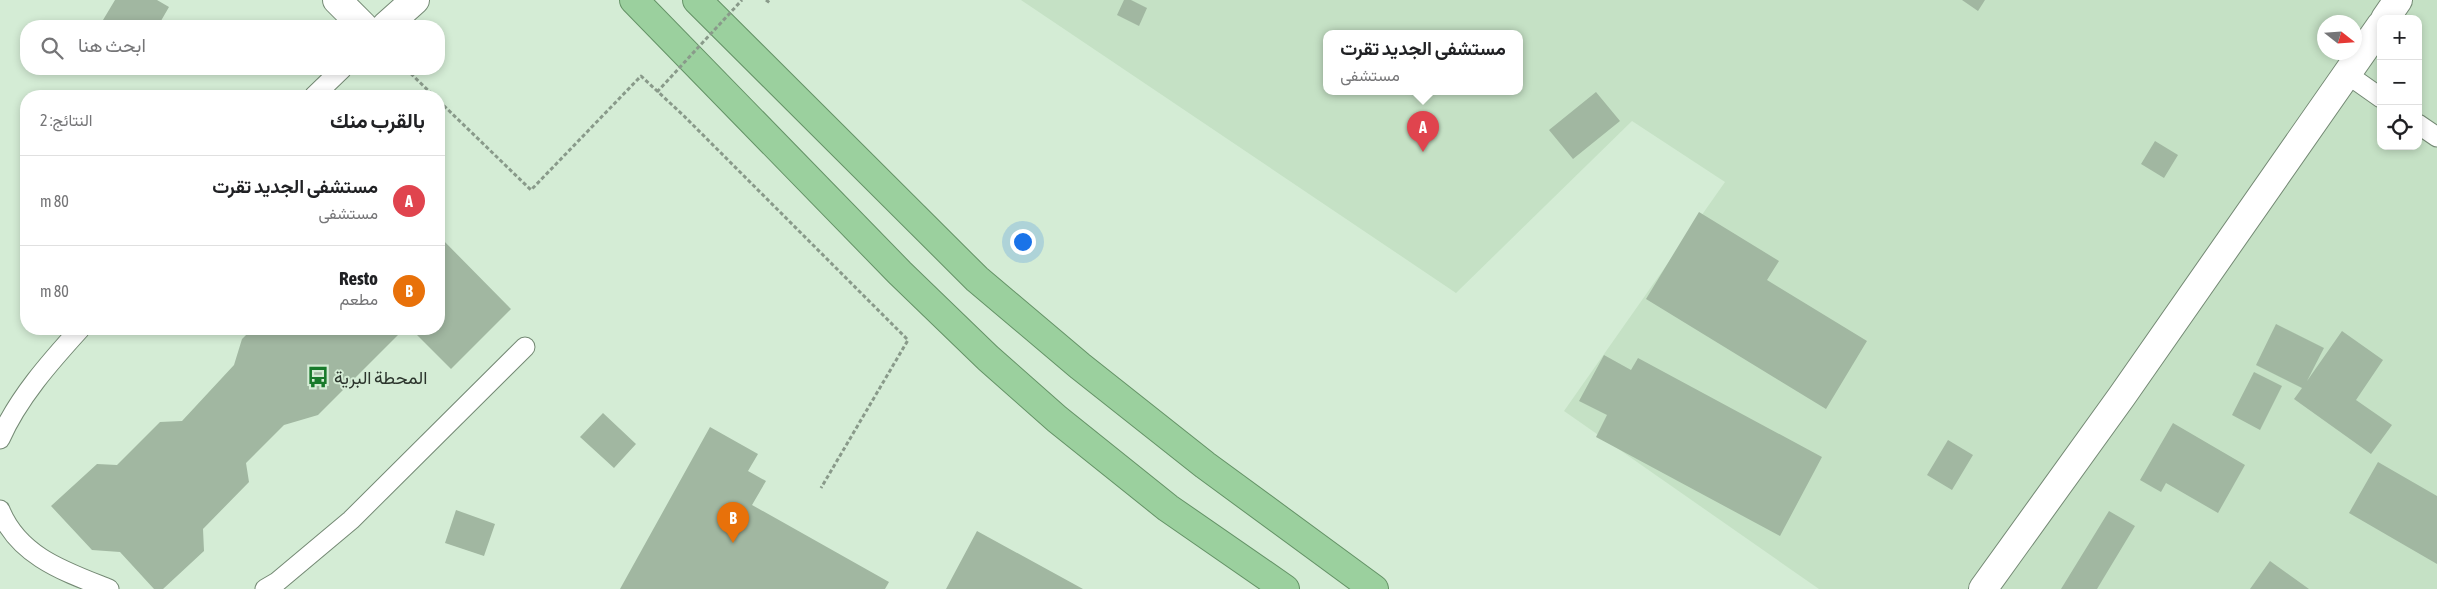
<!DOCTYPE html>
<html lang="ar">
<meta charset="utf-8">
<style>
:root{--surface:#fff;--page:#f6f6f6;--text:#202124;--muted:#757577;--line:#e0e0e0;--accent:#111827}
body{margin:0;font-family:"Asap Condensed",Vazirmatn,sans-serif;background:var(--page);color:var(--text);direction:rtl}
.controls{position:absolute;right:15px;top:15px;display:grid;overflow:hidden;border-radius:10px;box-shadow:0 2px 8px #0003}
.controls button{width:45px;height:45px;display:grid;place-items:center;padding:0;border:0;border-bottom:1px solid var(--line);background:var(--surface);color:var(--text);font:25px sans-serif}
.compass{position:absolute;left:2317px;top:15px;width:45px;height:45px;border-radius:50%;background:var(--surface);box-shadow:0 2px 8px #0003;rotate:107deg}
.you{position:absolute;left:1022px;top:241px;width:18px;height:18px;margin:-12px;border:4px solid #fff;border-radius:50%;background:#1a73e8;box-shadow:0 0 0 8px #1a73e833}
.badge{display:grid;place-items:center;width:32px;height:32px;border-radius:50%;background:var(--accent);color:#fff;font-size:16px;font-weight:700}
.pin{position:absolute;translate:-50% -41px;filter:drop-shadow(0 1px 2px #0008)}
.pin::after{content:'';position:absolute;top:26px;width:18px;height:15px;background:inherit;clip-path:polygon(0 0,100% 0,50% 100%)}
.popup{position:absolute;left:1323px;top:30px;width:200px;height:65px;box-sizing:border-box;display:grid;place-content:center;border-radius:10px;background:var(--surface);filter:drop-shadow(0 1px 4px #0005);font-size:16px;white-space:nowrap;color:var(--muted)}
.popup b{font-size:19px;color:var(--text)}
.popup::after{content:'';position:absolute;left:50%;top:100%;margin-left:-10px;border:10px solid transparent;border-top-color:var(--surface)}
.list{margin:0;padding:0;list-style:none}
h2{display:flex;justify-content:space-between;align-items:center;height:65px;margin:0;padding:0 20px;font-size:21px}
h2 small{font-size:16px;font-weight:400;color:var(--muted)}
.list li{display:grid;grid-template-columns:32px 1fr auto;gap:15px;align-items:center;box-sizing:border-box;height:90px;padding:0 20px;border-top:1px solid var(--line)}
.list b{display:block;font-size:19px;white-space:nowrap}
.list p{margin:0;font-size:16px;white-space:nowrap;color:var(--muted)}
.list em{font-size:16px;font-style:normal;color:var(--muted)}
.icon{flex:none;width:28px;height:28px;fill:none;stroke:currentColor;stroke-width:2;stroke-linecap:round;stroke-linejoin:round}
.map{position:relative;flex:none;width:2437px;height:589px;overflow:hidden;direction:ltr}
.search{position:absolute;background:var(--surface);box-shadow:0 2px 8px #0003;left:20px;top:20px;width:425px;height:55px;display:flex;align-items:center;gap:12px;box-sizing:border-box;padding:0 18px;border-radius:20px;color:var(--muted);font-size:19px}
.panel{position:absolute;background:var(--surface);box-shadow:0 2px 8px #0003;left:20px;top:90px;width:425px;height:245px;border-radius:20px;direction:rtl}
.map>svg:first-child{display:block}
</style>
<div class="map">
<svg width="2437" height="589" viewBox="0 0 2437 589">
<rect width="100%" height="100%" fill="#d4ecd5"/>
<path fill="#c5e1c5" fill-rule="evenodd" d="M1021,0H2437V589H1819L1564,411L1725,182L1632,121L1456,293ZM2381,19H2418V146H2381ZM2324,22H2354V52H2324ZM1327,33H1519V91H1327Z"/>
<path fill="#a1b7a1" d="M115,0H157L169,7L158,26H114L103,20Z
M1124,0H1131L1147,8L1139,26L1117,15Z
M1962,0H1985L1978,11Z
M1596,92L1620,121L1573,159L1549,130Z
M2155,141L2178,155L2164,178L2141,164Z
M1699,212L1779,261L1767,280L1867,341L1826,409L1646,299Z
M439,236L511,309L451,369L411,329H439Z
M2276,324L2324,348L2307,381L2342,331L2383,360L2356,400L2392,425L2371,454L2294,399L2302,388L2256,365Z
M252,329H404L318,415L284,425L246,463L249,482L203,529L204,551L163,589H154L120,552L92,550L51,506L97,464L117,465L160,422L182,421L234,365L242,339Z
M1604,355L1631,370L1638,358L1822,457L1780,536L1596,437L1607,415L1579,401Z
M2254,372L2282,386L2260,430L2232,415Z
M603,413L636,444L614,468L580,437Z
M2173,423L2245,465L2218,513L2166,483L2161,492L2140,480Z
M710,427L758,454L748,471L766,481L752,505L889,582L885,589H620Z
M1948,440L1973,455L1952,490L1927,475Z
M2378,462L2437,496V564L2349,513Z
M456,510L495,524L484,556L445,543Z
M2109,511L2135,526L2097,589H2061Z
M977,531L1083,589H946Z
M2270,561L2309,589H2250Z"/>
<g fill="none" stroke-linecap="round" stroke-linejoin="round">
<g stroke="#748974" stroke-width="21">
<path id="service" d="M2347,74L2381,98
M314,96L342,69
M2418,124L2437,137
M0,439C18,398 50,362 80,329
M0,510C19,557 66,572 109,589
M265,589L277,582L351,520L525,347"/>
</g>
<g stroke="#748974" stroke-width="30">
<path id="minor" d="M337,0L363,26
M2385,19L2398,0
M386,26L415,0
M1983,589L2122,396L2381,25"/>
</g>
<g stroke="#649266" stroke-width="30">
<path id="trunk" d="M634,0L900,273L988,358L1057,419L1168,508L1285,589
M697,0L977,279L1080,366L1205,465L1374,589"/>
</g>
<path stroke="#899a8a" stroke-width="3" stroke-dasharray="4 2.5" stroke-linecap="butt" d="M766,0L770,3
M406,69L434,96
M439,101L531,190L641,76L684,116L908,340L821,488"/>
<use href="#service" stroke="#fff" stroke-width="19"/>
<use href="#minor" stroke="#fff" stroke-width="28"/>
<use href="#trunk" stroke="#9bd09e" stroke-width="28"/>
<path stroke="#899a8a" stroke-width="3" stroke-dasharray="4 2.5" stroke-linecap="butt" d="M657,92L742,0"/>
</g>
<defs>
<g id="bus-bare" transform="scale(1.725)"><path d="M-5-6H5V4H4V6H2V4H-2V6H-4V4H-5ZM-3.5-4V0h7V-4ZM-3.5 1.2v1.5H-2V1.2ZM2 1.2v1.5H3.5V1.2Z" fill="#187a2b" stroke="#d4ecd5" stroke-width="2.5" paint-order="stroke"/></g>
</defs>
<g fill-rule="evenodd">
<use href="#bus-bare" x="318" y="377"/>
</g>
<g text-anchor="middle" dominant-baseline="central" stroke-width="4" stroke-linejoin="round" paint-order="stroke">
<g font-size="18" fill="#2b342c" stroke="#d4ecd5" text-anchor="start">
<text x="334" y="377">المحطة البرية</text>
</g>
</g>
</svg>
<div class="controls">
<button>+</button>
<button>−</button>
<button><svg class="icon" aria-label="locate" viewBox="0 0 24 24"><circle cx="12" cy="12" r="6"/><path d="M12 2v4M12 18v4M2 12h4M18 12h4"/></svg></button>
</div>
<svg class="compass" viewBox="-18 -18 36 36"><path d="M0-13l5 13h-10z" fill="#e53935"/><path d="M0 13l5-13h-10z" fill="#757577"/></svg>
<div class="you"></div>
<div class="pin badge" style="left:1423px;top:152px;background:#e0444e">A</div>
<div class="popup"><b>مستشفى الجديد تقرت</b>مستشفى</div>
<div class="pin badge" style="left:733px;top:543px;background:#e8710a">B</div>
<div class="search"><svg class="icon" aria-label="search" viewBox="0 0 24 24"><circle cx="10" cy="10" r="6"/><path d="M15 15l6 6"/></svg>ابحث هنا</div>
<section class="panel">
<h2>بالقرب منك<small>النتائج: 2</small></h2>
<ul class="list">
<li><span class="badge" style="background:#e0444e">A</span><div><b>مستشفى الجديد تقرت</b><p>مستشفى</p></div><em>80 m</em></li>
<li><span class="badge" style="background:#e8710a">B</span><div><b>Resto</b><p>مطعم</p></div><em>80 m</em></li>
</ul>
</section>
</div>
